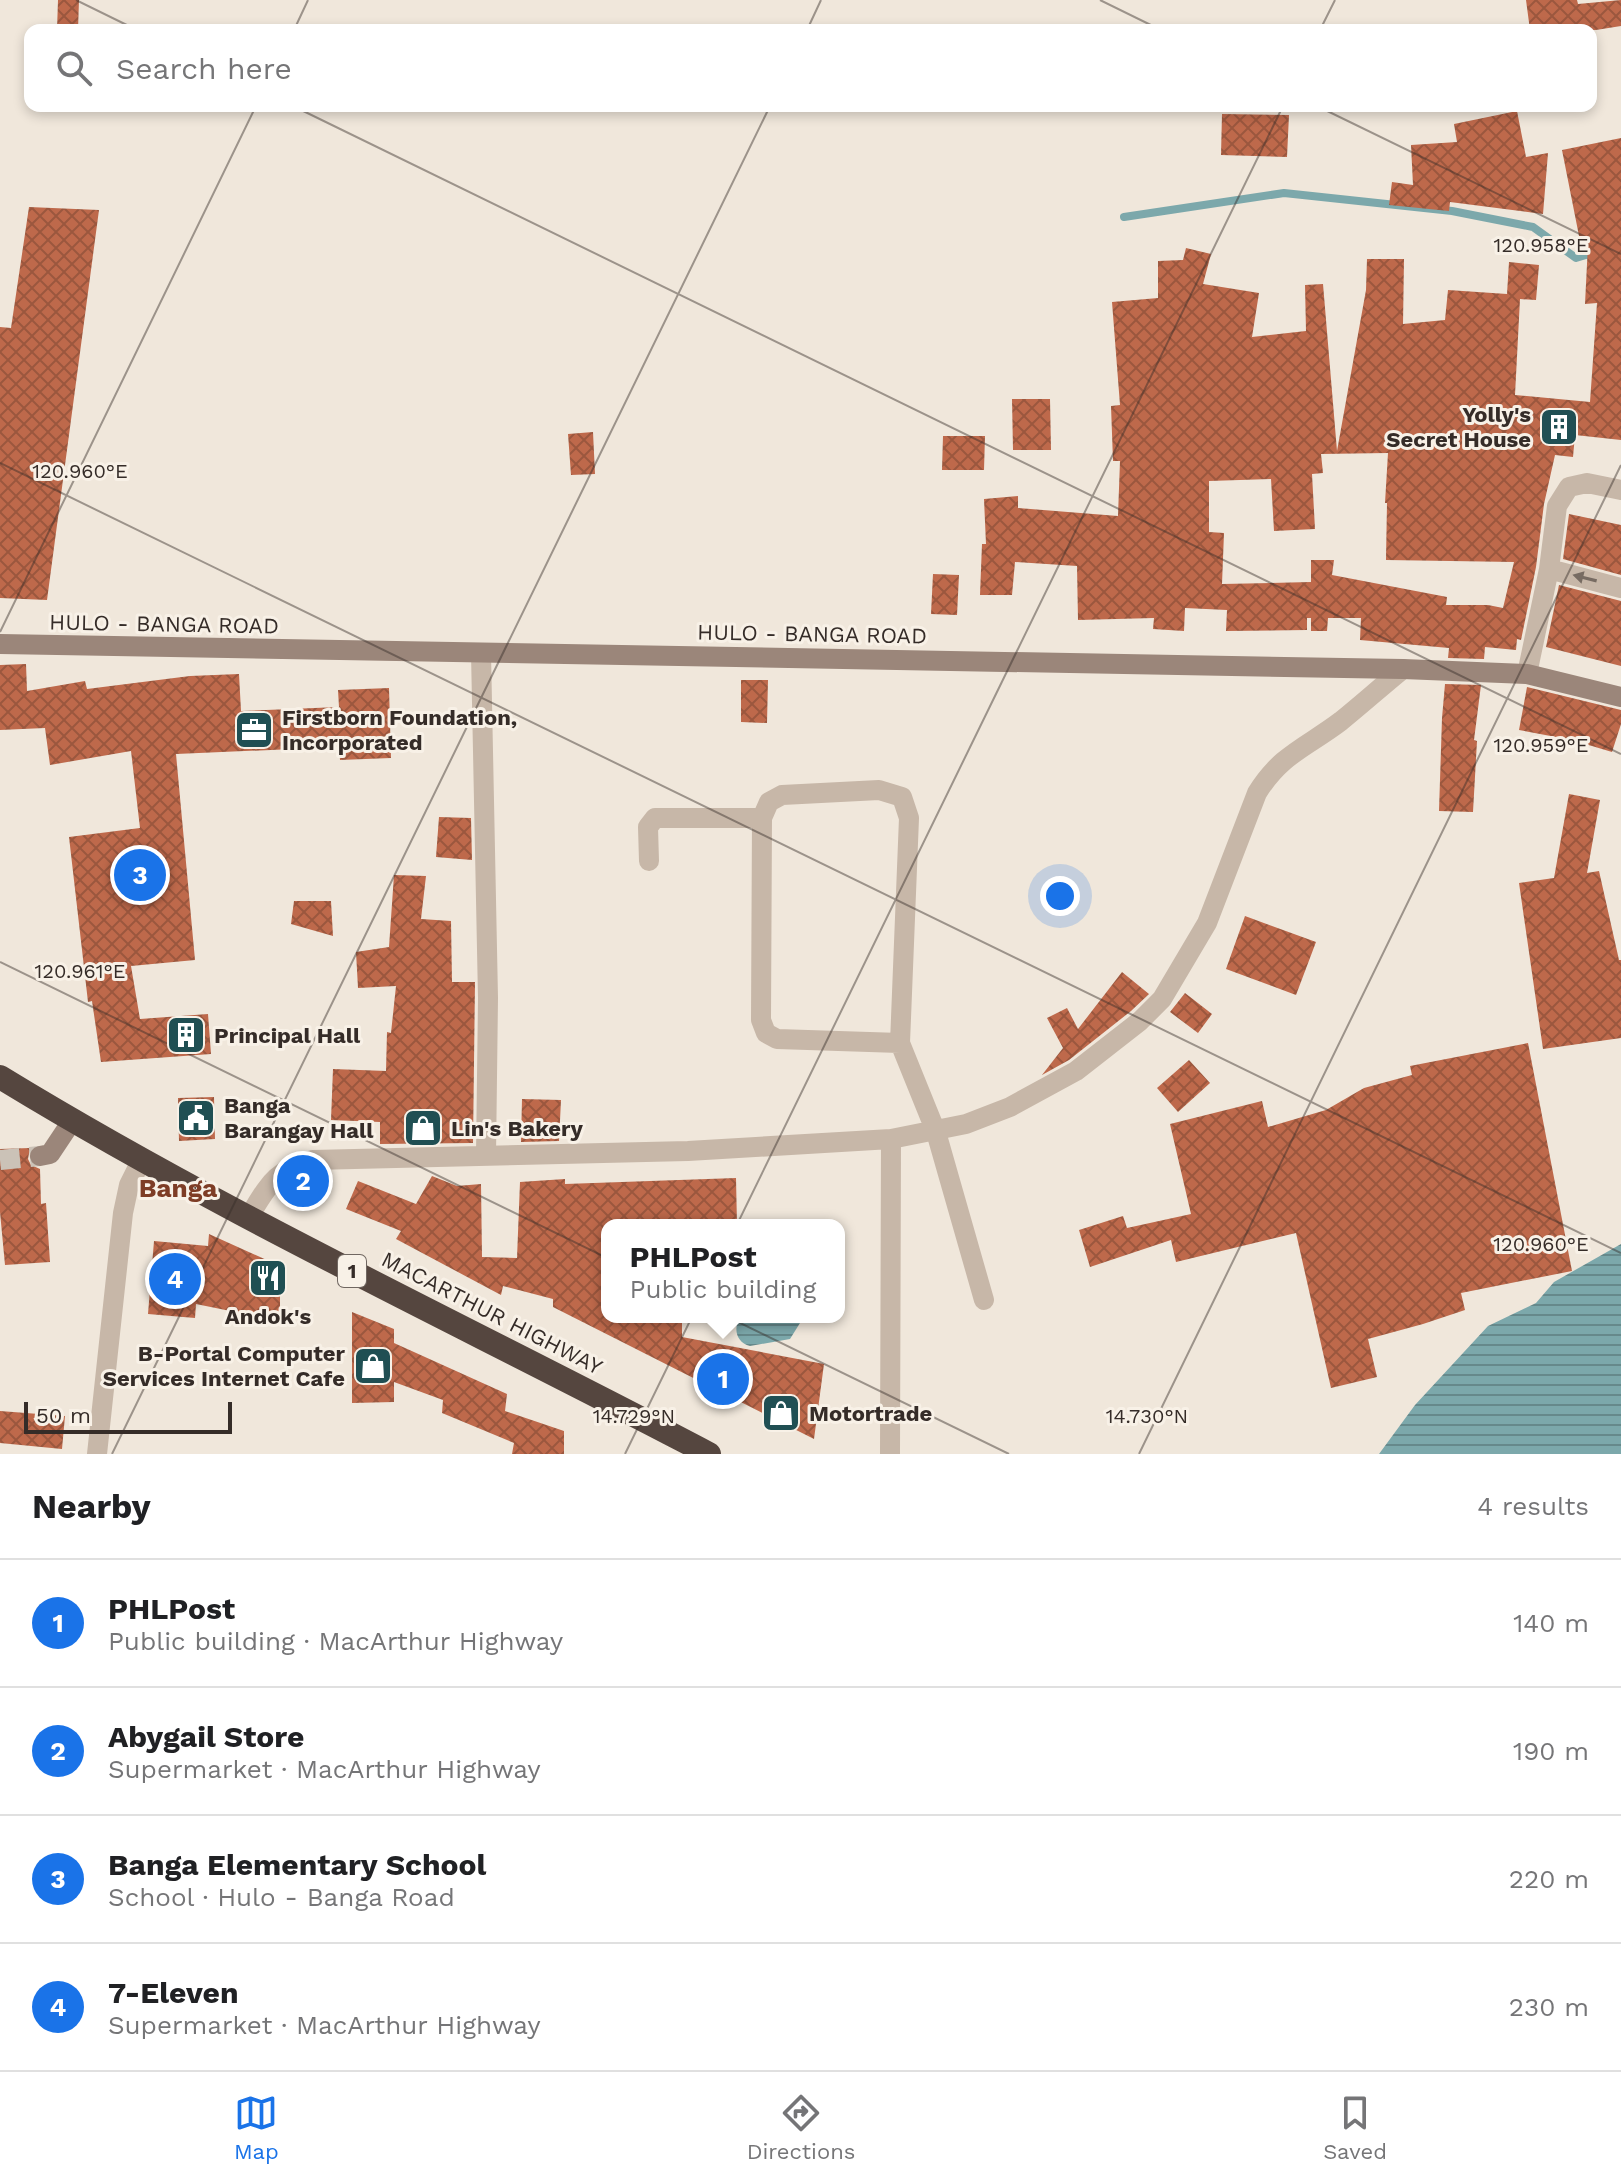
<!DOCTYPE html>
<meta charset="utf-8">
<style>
:root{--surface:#fff;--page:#f2f2f2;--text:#202124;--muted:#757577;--line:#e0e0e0;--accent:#1a73e8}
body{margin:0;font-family:"Work Sans",sans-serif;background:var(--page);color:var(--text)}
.scale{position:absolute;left:24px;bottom:20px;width:208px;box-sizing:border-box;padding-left:8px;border:4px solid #352c28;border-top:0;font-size:22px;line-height:28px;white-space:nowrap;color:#352c28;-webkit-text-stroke:6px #f8f1e7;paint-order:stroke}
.you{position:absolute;left:1060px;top:896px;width:28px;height:28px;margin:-20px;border:6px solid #fff;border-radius:50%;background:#1a73e8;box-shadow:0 0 0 12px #1a73e833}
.badge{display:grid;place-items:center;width:52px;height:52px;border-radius:50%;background:var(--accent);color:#fff;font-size:26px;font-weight:700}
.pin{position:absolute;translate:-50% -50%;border:4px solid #fff;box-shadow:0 2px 8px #0006}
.popup{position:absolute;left:601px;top:1219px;width:244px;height:104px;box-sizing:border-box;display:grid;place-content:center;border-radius:16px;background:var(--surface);filter:drop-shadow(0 2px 6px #0005);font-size:26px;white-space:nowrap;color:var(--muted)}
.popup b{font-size:30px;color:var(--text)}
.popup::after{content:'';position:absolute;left:50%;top:100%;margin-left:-16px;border:16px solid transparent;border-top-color:var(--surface)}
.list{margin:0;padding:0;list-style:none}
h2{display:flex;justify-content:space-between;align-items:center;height:104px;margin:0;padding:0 32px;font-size:34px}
h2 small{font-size:26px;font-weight:400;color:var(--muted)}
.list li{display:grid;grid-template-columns:52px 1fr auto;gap:24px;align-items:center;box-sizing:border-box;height:128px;padding:0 32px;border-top:2px solid var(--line)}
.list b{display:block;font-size:30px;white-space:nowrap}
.list p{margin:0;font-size:26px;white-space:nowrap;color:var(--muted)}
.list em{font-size:26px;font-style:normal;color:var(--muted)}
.icon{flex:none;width:44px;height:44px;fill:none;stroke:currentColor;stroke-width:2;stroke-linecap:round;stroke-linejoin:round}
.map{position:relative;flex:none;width:1621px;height:1454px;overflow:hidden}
.search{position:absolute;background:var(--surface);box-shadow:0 4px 12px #0003;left:24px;right:24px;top:24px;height:88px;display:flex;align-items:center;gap:20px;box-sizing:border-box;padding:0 28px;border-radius:16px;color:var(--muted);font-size:30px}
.sheet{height:616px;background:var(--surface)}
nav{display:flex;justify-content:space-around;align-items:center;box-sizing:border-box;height:112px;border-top:2px solid var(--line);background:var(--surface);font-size:22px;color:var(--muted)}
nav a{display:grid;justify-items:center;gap:4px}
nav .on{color:var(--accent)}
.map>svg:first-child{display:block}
</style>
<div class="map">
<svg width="1621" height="1454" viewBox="0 0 1621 1454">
<defs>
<pattern id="water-rules" width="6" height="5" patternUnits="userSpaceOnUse" patternTransform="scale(2)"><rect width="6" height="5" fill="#7ca8ab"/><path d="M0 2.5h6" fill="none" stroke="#66898b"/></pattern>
<pattern id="building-cross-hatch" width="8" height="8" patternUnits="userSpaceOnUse" patternTransform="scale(2)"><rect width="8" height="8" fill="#be694b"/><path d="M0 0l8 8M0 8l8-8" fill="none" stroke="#9b573e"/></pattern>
</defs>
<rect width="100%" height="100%" fill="#f0e7db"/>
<path fill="url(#water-rules)" d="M1621,1244V1454H1379L1415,1405L1488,1326L1536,1303L1554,1282Z
M740,1317H799L800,1323L790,1339L750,1346C736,1343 733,1328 740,1317Z"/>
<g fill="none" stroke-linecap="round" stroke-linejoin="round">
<path stroke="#7ca8ab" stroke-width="8" d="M1124,217L1284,193L1452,211L1533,227L1576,258L1596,252"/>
</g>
<path fill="url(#building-cross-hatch)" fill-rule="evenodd" d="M58,0H79L78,30H57Z
M1526,0H1577L1578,4L1621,0V26L1596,30H1530Z
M1517,111L1526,157L1548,153L1543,214L1450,202L1449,211L1389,205L1392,182L1413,185L1411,145L1457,142L1454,124Z
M1222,114L1289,115L1287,157L1221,155Z
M1621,138V440L1575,435L1573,457L1555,455L1544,504L1536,567L1521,640L1517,639L1516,650L1485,647L1484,659L1448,658L1449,648L1360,640L1361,618H1328L1327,631H1311V618H1307V630L1226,631L1227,610L1185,608L1184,631L1153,629L1154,618L1078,620L1077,566L1015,562L1012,595H980L982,544H986L984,499L1018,496V508L1118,516L1120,461H1113L1111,406L1120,405L1112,302L1158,298V261L1183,260L1186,248L1211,254L1203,284L1259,293L1252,337L1306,331L1305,285L1323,284L1337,451L1366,290L1367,259H1404L1403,324L1445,320L1448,290L1507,294L1509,262L1539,265L1536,300L1520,299L1515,395L1590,402L1597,303L1585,304L1588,244L1581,246L1562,150ZM1388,453L1385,503H1387L1386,560L1514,562L1503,608L1488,605H1446L1447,597L1332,575L1334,560H1311V582L1222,584L1224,533L1209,532V481L1271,479L1274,531L1315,529L1312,474L1323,473L1321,454Z
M29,207L99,210L47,600L0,598V327L11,328Z
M1012,399H1050L1051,450H1013Z
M593,432L595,474L571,475L568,434Z
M943,436H985L984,470H942Z
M1569,514L1621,525V575L1563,559Z
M933,574L959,575L957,615L931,614Z
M1559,585L1621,601V666L1546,647Z
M26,664L27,691L85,681L87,689L190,676L239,674L241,711L339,707L338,690L389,688L391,758L340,760L339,747L176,754L195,960L131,966L140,1019L208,1014L211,1054L101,1062L92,1001L88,1002L69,837L140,828L131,751L50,765L45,728L0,730V665Z
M741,680H768L767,723L741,722Z
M1445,684L1481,685L1474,740L1477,741L1473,812L1439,811L1442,718Z
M1527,687L1621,710V724L1612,752L1572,740L1519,730Z
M1569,794L1600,800L1587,873L1599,871L1619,960H1621V1038L1543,1049L1519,883L1554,878Z
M439,817L471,818L472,860L436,857Z
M394,875L426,876L421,919L451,921L452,982H475L473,1143L380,1144V1122L331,1120L333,1069L386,1071L387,1032L391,1033L396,986L358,988L356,952L389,947Z
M294,901H331L333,936L291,924Z
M1245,916L1316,942L1296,995L1226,969Z
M1122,972L1149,994L1131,1011L1069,1060L1042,1075L1063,1048L1047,1018L1067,1008L1078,1029Z
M1185,993L1212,1014L1198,1033L1170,1012Z
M1528,1043L1572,1271L1461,1293L1465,1310L1423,1324L1368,1339L1377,1377L1331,1388L1296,1233L1176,1262L1171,1240L1090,1267L1079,1230L1123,1216L1127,1228L1191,1214L1170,1124L1262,1101L1268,1127L1326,1110L1364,1088L1412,1075L1410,1066Z
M1189,1060L1210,1083L1178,1112L1157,1088Z
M214,1097L215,1139L179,1141L178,1098Z
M522,1099L561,1100L559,1141L521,1142Z
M30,1148L28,1159L31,1165L40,1169L41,1204L46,1203L50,1262L5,1265L0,1212V1149Z
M432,1176L457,1186L481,1184L482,1257L517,1258L520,1182L565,1179V1184L736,1178L737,1225H607V1317H682V1337L824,1364L814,1439L553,1307V1299L503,1286L501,1295L396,1239L401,1231L346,1209L358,1181L416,1204Z
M209,1234L280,1266V1321L196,1304L195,1318L148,1314L154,1241L208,1246Z
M352,1312L394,1329V1343L507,1394L505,1411L564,1431V1454H512L514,1443L442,1413L443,1400L394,1382V1402L352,1403Z
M0,1411L65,1416L62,1449L0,1443Z"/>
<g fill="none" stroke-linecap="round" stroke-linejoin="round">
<path stroke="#cbc2b7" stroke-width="20" stroke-dasharray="20 10" stroke-linecap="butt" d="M0,1160L40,1156"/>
<path stroke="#c7b7a8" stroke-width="20" d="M1549,569L1621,588
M481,653L488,998L486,1156
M1527,674L1549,569L1557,506L1569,487L1587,483L1621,490
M762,818L761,1020L766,1033L777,1039L900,1043
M649,861L648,827L655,818H762L769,802L782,795L879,790L902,797L909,818L900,1043L936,1132L984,1300
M248,1218C269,1185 273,1171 313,1160L688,1151L891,1139L966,1124L1010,1107L1076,1071L1140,1021L1162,999L1207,923L1257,793C1281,754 1307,747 1341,721C1362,704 1382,686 1403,669
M97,1454L123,1213L129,1185L141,1161
M890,1454L891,1139"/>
<path stroke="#9b867a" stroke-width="20" d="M0,644L1403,669L1527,674L1621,697
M40,1156L50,1154L72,1121"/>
<path stroke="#55463f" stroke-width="24" d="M0,1077C229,1217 472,1329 709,1454"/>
</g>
<defs><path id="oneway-solid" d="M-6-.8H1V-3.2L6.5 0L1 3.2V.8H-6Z" transform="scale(2)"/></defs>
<use fill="#776b62" href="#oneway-solid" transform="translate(1585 578) rotate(-166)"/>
<path fill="none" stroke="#352c28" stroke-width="2" stroke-opacity="0.45" d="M76,0L137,30M1100,0L1161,30M294,30L308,0M807,30L821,0M1320,30L1335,0M293,106L1621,754M1317,106L1621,254M0,463L1621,1253M0,632L256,106M0,962L1009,1454M112,1454L770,106M625,1454L1283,106M1139,1454L1621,465"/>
<defs>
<g id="building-square" transform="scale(2)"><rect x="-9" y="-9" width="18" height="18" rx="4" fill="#204f53" stroke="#f8f1e7"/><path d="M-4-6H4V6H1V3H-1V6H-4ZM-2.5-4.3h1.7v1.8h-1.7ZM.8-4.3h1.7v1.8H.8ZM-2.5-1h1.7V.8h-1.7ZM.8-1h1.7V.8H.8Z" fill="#fff"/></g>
<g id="office-square" transform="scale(2)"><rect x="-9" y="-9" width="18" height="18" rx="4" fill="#204f53" stroke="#f8f1e7"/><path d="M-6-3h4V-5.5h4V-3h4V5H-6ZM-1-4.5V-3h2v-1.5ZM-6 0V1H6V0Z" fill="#fff"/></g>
<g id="civic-square" transform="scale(2)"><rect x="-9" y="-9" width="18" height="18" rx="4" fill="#204f53" stroke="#f8f1e7"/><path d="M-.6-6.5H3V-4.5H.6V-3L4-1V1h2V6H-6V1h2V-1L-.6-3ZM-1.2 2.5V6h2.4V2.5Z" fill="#fff"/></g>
<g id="shop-square" transform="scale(2)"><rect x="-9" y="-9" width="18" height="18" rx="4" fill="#204f53" stroke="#f8f1e7"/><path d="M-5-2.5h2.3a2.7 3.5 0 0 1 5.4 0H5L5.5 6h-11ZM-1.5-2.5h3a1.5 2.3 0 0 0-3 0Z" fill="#fff"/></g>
<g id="restaurant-square" transform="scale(2)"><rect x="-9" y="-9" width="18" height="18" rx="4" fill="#204f53" stroke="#f8f1e7"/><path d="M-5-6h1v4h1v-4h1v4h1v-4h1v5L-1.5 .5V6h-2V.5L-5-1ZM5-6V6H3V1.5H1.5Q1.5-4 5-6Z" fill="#fff"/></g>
</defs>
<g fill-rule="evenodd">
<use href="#building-square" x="1559" y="427"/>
<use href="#office-square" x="254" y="730"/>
<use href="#building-square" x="186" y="1035"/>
<use href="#civic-square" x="196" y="1118"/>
<use href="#shop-square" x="423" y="1128"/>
<use href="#restaurant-square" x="268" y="1278"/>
<use href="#shop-square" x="373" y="1366"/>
<use href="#shop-square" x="781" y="1413"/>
</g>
<g text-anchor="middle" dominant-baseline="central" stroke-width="6" stroke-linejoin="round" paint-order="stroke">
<rect fill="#f8f1e7" stroke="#706761" stroke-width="2" x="338" y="1255" width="28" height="32" rx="6"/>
<g font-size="20" font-weight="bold" fill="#352c28">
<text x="352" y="1271">1</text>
</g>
<g font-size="22" font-weight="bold" fill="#352c28" stroke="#f8f1e7" text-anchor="start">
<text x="1531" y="414" text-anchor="end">Yolly's<tspan x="1531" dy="25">Secret House</tspan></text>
<text x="282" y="717">Firstborn Foundation,<tspan x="282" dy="25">Incorporated</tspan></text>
<text x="214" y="1035">Principal Hall</text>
<text x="224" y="1105">Banga<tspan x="224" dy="25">Barangay Hall</tspan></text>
<text x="451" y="1128">Lin's Bakery</text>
<text x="268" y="1316" text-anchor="middle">Andok's</text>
<text x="345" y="1353" text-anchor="end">B-Portal Computer<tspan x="345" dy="25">Services Internet Cafe</tspan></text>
<text x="809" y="1413">Motortrade</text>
</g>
<g font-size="22" fill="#352c28" stroke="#f8f1e7">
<text transform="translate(164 624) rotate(1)">HULO - BANGA ROAD</text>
<text transform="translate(812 634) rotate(1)">HULO - BANGA ROAD</text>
<text transform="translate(492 1313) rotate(27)">MACARTHUR HIGHWAY</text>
</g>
<g font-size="26" font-weight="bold" fill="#7e3d26" stroke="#f8f1e7">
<text x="178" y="1188">Banga</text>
</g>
</g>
<g font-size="20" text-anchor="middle" fill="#352c28" stroke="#f8f1e7" stroke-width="6" stroke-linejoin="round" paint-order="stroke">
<text x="1541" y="252">120.958°E</text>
<text x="80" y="478">120.960°E</text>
<text x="1541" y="752">120.959°E</text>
<text x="80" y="978">120.961°E</text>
<text x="1541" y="1251">120.960°E</text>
<text x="634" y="1423">14.729°N</text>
<text x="1147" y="1423">14.730°N</text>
</g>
</svg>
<div class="scale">50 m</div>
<div class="you"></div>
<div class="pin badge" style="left:723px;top:1379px">1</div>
<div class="popup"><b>PHLPost</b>Public building</div>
<div class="pin badge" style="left:303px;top:1181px">2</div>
<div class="pin badge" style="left:140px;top:875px">3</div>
<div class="pin badge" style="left:175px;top:1279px">4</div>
<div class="search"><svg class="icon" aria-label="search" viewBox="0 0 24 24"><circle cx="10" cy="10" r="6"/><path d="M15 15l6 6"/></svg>Search here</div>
</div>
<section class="sheet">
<h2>Nearby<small>4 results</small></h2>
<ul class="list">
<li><span class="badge">1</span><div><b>PHLPost</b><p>Public building · MacArthur Highway</p></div><em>140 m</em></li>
<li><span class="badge">2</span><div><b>Abygail Store</b><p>Supermarket · MacArthur Highway</p></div><em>190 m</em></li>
<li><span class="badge">3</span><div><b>Banga Elementary School</b><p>School · Hulo - Banga Road</p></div><em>220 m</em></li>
<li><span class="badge">4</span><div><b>7-Eleven</b><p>Supermarket · MacArthur Highway</p></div><em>230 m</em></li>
</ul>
</section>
<nav>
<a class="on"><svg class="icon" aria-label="map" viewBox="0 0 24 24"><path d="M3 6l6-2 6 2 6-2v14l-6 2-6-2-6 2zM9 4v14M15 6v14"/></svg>Map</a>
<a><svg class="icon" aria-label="directions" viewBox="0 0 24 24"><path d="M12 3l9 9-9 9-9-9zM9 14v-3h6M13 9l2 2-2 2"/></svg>Directions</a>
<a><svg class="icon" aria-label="saved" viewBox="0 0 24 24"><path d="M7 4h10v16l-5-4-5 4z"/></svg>Saved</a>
</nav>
